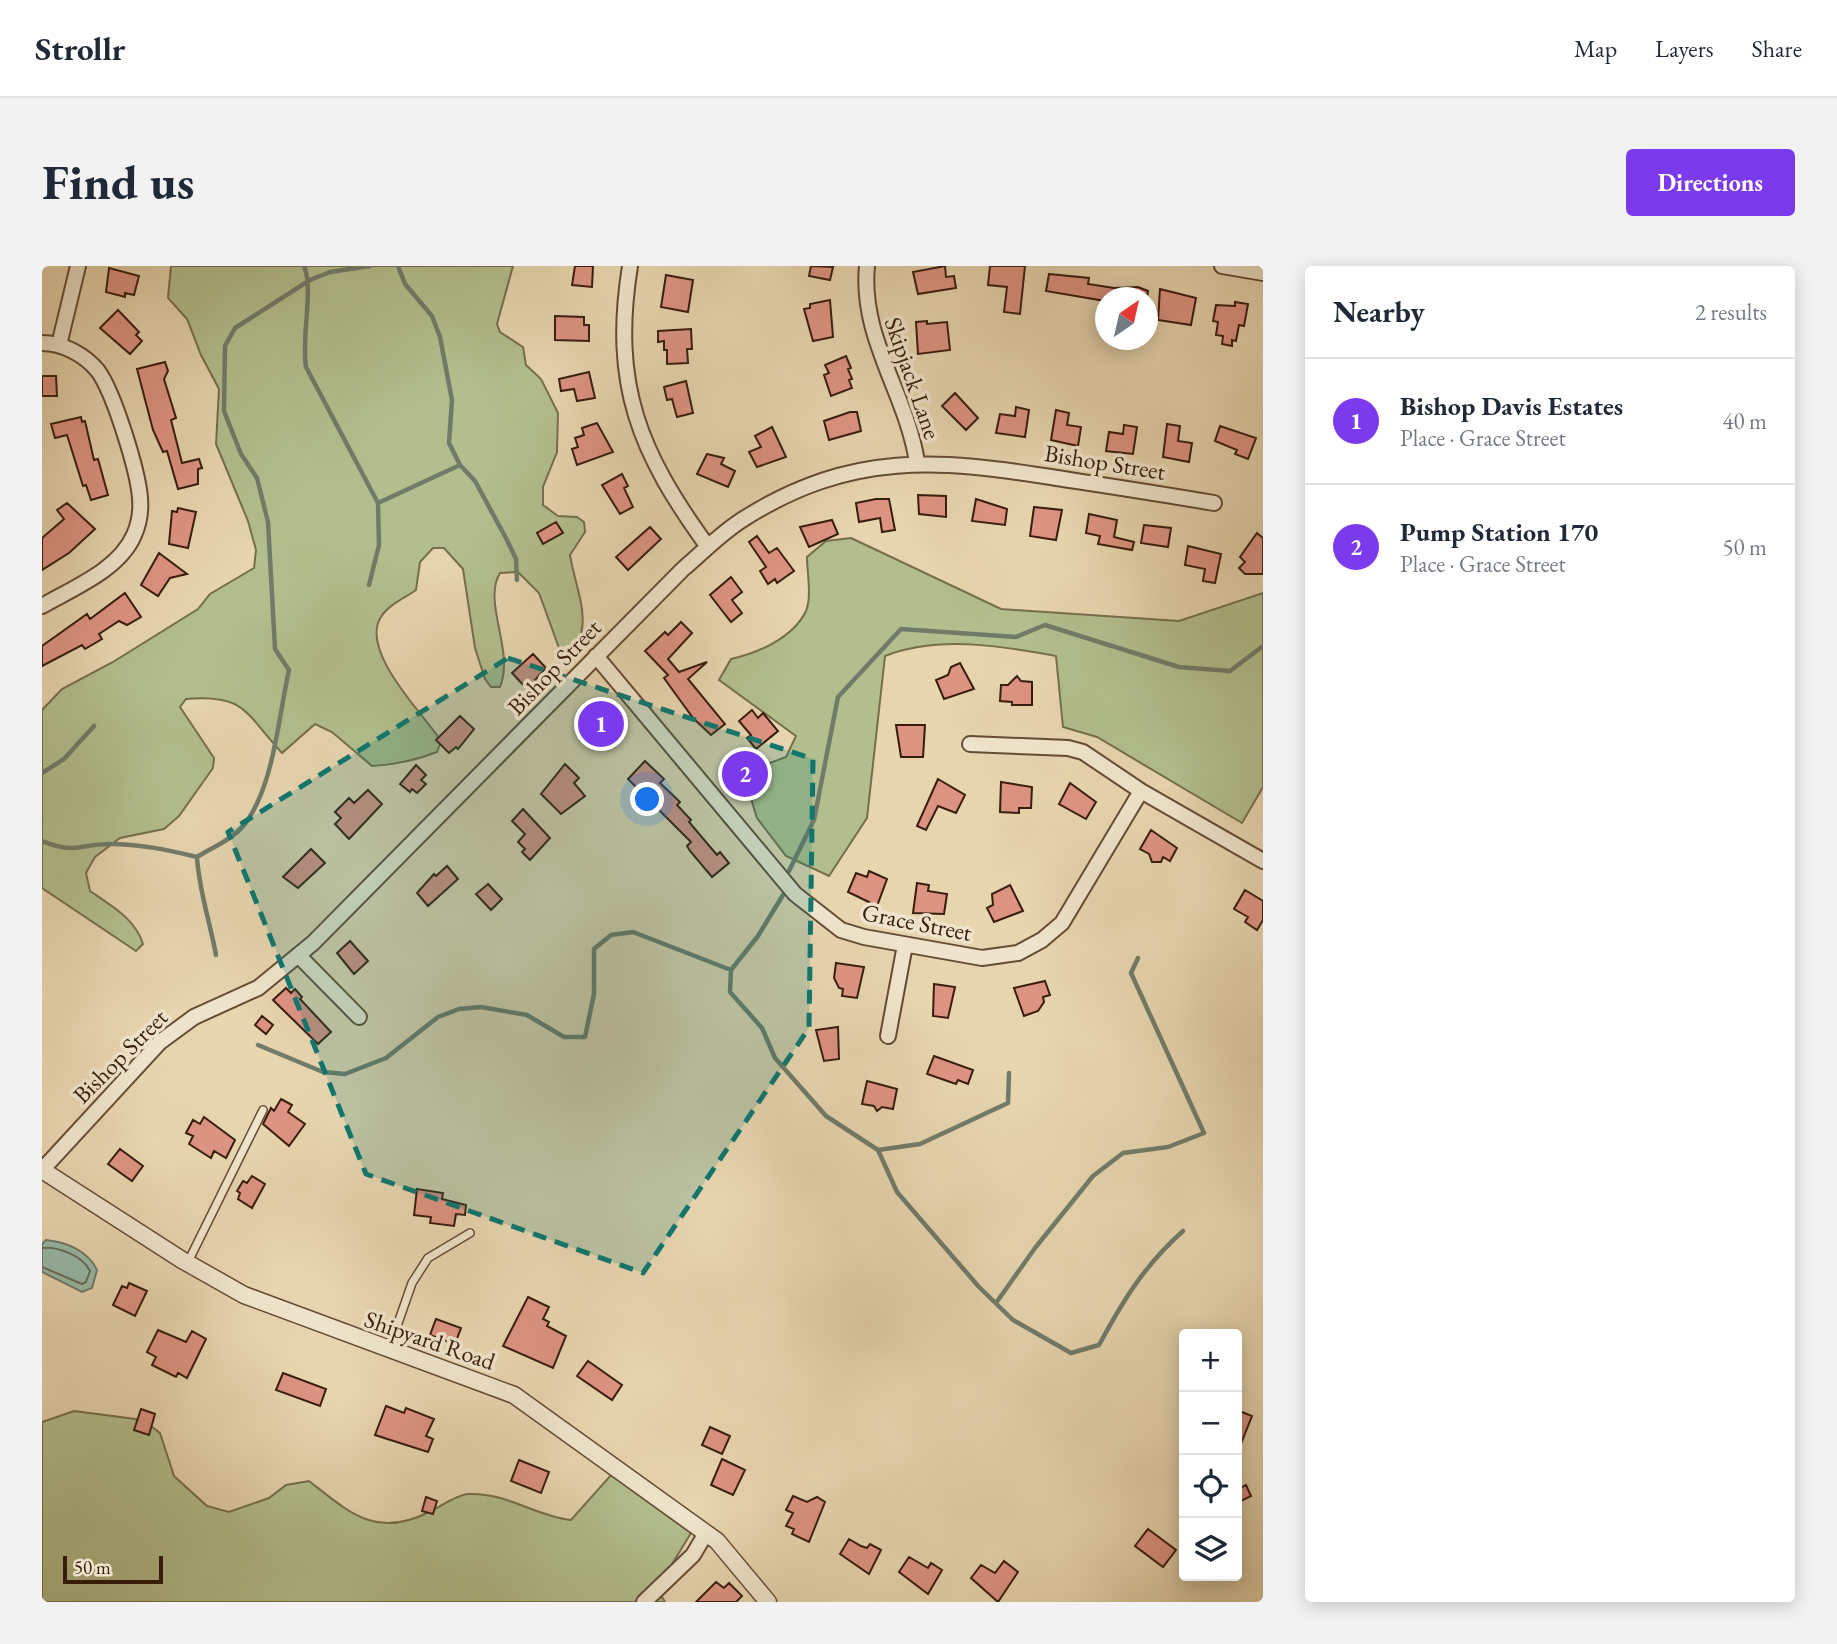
<!DOCTYPE html>
<meta charset="utf-8">
<style>
:root{--surface:#fff;--page:#f2f2f3;--text:#1f2937;--muted:#747a83;--line:#e0e1e3;--accent:#7c3aed}
body{margin:0;font-family:"EB Garamond",serif;background:var(--page);color:var(--text)}
.controls{position:absolute;right:21px;bottom:21px;display:grid;overflow:hidden;border-radius:7px;box-shadow:0 4px 18px #0003}
.controls button{width:63px;height:63px;display:grid;place-items:center;padding:0;border:0;border-bottom:2px solid var(--line);background:var(--surface);color:var(--text);font:35px sans-serif}
.compass{position:absolute;left:1053px;top:21px;width:63px;height:63px;border-radius:50%;background:var(--surface);box-shadow:0 4px 18px #0003;rotate:34deg}
.scale{position:absolute;left:21px;bottom:18px;width:100px;box-sizing:border-box;padding-left:7px;border:4px solid #381d0b;border-top:0;font-size:19px;line-height:24px;white-space:nowrap;color:#381d0b;-webkit-text-stroke:5px #efe4cb;paint-order:stroke}
.you{position:absolute;left:606px;top:534px;width:24px;height:24px;margin:-18px;border:5px solid #fff;border-radius:50%;background:#1a73e8;box-shadow:0 0 0 10px #1a73e833}
.badge{display:grid;place-items:center;width:46px;height:46px;border-radius:50%;background:var(--accent);color:#fff;font-size:23px;font-weight:700}
.pin{position:absolute;translate:-50% -50%;border:4px solid #fff;box-shadow:0 2px 7px #0006}
.list{margin:0;padding:0;list-style:none}
h2{display:flex;justify-content:space-between;align-items:center;height:91px;margin:0;padding:0 28px;font-size:30px}
h2 small{font-size:23px;font-weight:400;color:var(--muted)}
.list li{display:grid;grid-template-columns:46px 1fr auto;gap:21px;align-items:center;box-sizing:border-box;height:126px;padding:0 28px;border-top:2px solid var(--line)}
.list b{display:block;font-size:26px;white-space:nowrap}
.list p{margin:0;font-size:23px;white-space:nowrap;color:var(--muted)}
.list em{font-size:23px;font-style:normal;color:var(--muted)}
.icon{flex:none;width:38px;height:38px;fill:none;stroke:currentColor;stroke-width:2;stroke-linecap:round;stroke-linejoin:round}
.map{position:relative;flex:none;width:1221px;height:1336px;overflow:hidden;border-radius:7px}
header{display:flex;align-items:center;gap:42px;box-sizing:border-box;height:98px;padding:0 35px;background:var(--surface);border-bottom:2px solid var(--line)}
header strong{font-size:33px}
nav{display:flex;gap:38px;margin-inline-start:auto;font-size:24px}
.intro{display:flex;align-items:center;justify-content:space-between;box-sizing:border-box;height:168px;padding:0 42px}
h1{margin:0;font-size:49px}
.button{padding:18px 32px;border-radius:7px;background:var(--accent);color:#fff;font-size:24px;font-weight:700}
main{display:flex;gap:42px;padding:0 42px}
aside{flex:1;background:var(--surface);border-radius:7px;box-shadow:0 4px 18px #0003}
.map>svg:first-child{display:block}
</style>
<header>
<strong>Strollr</strong>
<nav><a>Map</a><a>Layers</a><a>Share</a></nav>
</header>
<div class="intro"><h1>Find us</h1><a class="button">Directions</a></div>
<main>
<div class="map">
<svg width="1221" height="1336" viewBox="0 0 1221 1336">
<rect width="100%" height="100%" fill="#e7d5af"/>
<filter id="stains"><feTurbulence type="fractalNoise" baseFrequency=".00286" numOctaves="4"/><feColorMatrix values="0 0 0 0 .2 0 0 0 0 .09 0 0 0 0 .02 0 0 0 .5 -.17"/></filter>
<radialGradient id="worn" r=".72"><stop offset=".6" stop-color="#630" stop-opacity="0"/><stop offset="1" stop-color="#630" stop-opacity=".3"/></radialGradient>
<path fill="#b2be8d" stroke="#756e4c" stroke-width="2" d="M129,0H471L455,58L458,66L481,81L484,99L499,113L516,147L515,186L501,221V239L516,250L535,251L542,256L543,266L528,289C536,335 554,357 524,401L497,327L476,306L458,307C440,337 473,384 458,421H449L443,413L433,382L421,303L402,282H391L378,296L374,324C363,332 346,339 339,351C318,383 376,443 395,469L398,478L395,486C374,494 352,499 330,500L290,466L273,458L240,487C203,447 204,428 144,433L138,441L172,492L171,502L137,550L122,563L78,572L53,591L44,607L48,625C69,640 93,652 101,678L94,685L0,622V444L20,423L71,396L156,343L168,328L212,302L214,284L206,255L174,178L177,123L159,89L145,53L126,32Z
M809,272L959,343L1137,355L1221,327V521L1200,557L1055,471L1021,461L1014,390C960,380 896,369 843,390L825,552L787,610L744,590L715,552L701,507L744,491L754,470L677,414L689,393C716,387 751,372 764,345C770,331 765,306 765,291L784,275Z
M32,1145L101,1154L118,1167L132,1210L165,1240L187,1246L227,1232L244,1219L267,1215C308,1247 334,1273 387,1246C398,1241 414,1229 426,1228C464,1226 493,1250 529,1254L569,1209L649,1267L615,1323L623,1336H0V1156Z"/>
<path fill="#97b9a8" stroke="#717b69" stroke-width="2" d="M4,974C25,976 46,985 55,1004L50,1022L40,1026L0,1006V978Z"/>
<g fill="none" stroke-linecap="round" stroke-linejoin="round">
<path stroke="#686b5a" stroke-width="2" d="M0,982C16,980 41,990 48,1005L44,1016L40,1018L0,1001"/>
<path stroke="#717b69" stroke-width="4.5" d="M262,0C272,24 259,70 264,101L336,237L337,279L327,319
M356,0L363,18L390,50L398,71L410,134L407,177L418,199L433,215L465,274L474,293L475,314
M336,237L418,199
M0,507L22,493L52,460
M0,575C36,589 35,578 68,578C98,578 126,584 155,591C173,580 196,571 207,552C232,514 237,449 247,404L233,383L226,256L215,212L199,188L182,145L183,80L193,62L268,14L288,6L328,0
M155,591C157,625 168,656 174,689
M747,605L772,554L796,431L859,363L974,371L1003,359L1137,401L1188,405L1221,380
M741,629L716,670L689,704L688,726L720,762L733,792L784,850L836,884L855,926L937,1021L971,1054L1029,1087L1057,1079C1082,1033 1102,1000 1141,965
M216,779L281,806L303,808L344,792L396,751L417,743L439,741L485,749L522,771H543L552,728V683L569,669L591,666L689,704
M836,884L878,878L966,837L967,807
M954,1037L993,982L1051,910L1081,887L1126,881L1162,867L1089,707L1096,692"/>
</g>
<path fill="#dd9382" stroke="#381d0b" stroke-width="2" d="M533,0H551L550,21L530,19Z
M769,0L791,1L788,14L767,10Z
M903,0L904,11L912,10L914,22L876,28L871,6Z
M948,0H983L978,48L962,46L965,21L946,19Z
M67,2L97,10L92,29L83,27V31L64,26Z
M1007,8L1047,12L1046,18L1072,22L1096,21L1106,25L1105,32H1063V35L1004,25Z
M624,9L651,14L646,46L619,41Z
M1118,23L1154,32L1149,59L1116,54Z
M788,34L791,71L771,75L762,43L768,42V38Z
M1193,36L1206,38L1202,60L1197,59L1194,75L1190,74V80L1180,78L1181,70L1174,69L1176,56L1171,55L1174,39L1193,40Z
M76,44L97,66L94,69L100,75L88,88L58,62Z
M513,50L542,51V59H547V75L513,74Z
M885,55V58L905,56L908,84L876,88L874,56Z
M649,63L650,83H645L646,97L625,98V84H622V75L616,76V65Z
M804,90L809,102L806,103L810,113L807,114L810,122L789,130L782,109L787,107L783,99Z
M123,96L126,105L122,113L134,152L129,154L140,197L157,193L160,202L156,203V218L136,223L125,185L121,186L111,164L95,103Z
M547,106L553,132L535,135L532,123L519,125L517,113Z
M0,110H14L15,130H0Z
M644,115L651,147L635,151L630,133L625,134L622,121Z
M913,127L936,152L924,164L900,140Z
M974,141L987,144L983,171L954,167L958,148L973,150Z
M1014,144L1027,147L1025,159L1039,161L1036,180L1009,174Z
M808,146H815L819,165L787,174L782,155Z
M39,151L40,156L43,155L52,194L56,193L66,229L49,234L44,219L41,220L25,169L13,172L9,158Z
M555,157L571,186L535,199L530,183L536,181L533,172L542,169L540,162Z
M1125,158L1138,160L1136,175L1150,177L1147,196L1121,191Z
M1082,159L1095,161L1091,188L1064,185L1067,166L1081,168Z
M1178,160L1214,172L1206,193L1193,188L1195,184L1173,175Z
M730,161L744,191L715,201L707,186L719,181L713,170Z
M665,188L682,192L679,198L693,205L686,221L655,208Z
M580,208L586,220L582,222L591,241L578,248L560,219Z
M876,229L904,230V251L877,248Z
M834,233H847L853,264L840,266L838,252L817,256L814,237Z
M934,233L965,243L963,259L930,255Z
M25,237L53,263L27,287L0,304V272L22,253L15,244Z
M992,241L1020,244L1014,274L988,270Z
M136,242L154,246L146,282L127,278L130,245L135,246Z
M1047,248L1075,254L1072,271L1092,276L1090,284L1056,278L1058,270L1044,267Z
M790,254L796,268L767,281L758,261Z
M514,256L521,267L501,278L495,267Z
M1102,259L1129,262L1126,281L1099,277Z
M608,261L619,273L586,304L574,291Z
M1215,267L1221,272V308H1203L1197,302L1203,296L1198,291Z
M715,270L727,287L735,282L752,305L735,317L733,313L726,318L718,305L724,301L707,276Z
M1146,280L1179,288L1173,317L1161,315L1163,303L1143,299Z
M117,287L145,308L128,312L116,330L99,319Z
M689,311L700,326L690,334L700,347L689,356L668,329Z
M83,327L99,351L85,359L77,355L57,368L60,373L43,383L40,379L0,400V380L45,348L48,353Z
M639,356L650,367L626,393L637,406L665,396L646,413L683,458L669,469L651,452L622,412L626,409L603,385L623,366L626,369Z
M491,388L504,402L493,414L496,417L487,425L470,407Z
M918,397L932,423L902,433L894,414L906,409L909,401Z
M975,410L979,415L990,416V439H970V436L958,435L959,419H966Z
M559,441L575,463L554,481L546,471L552,464L543,453Z
M710,444L716,452L721,447L736,465L714,483L705,472L709,469L697,455Z
M418,450L432,463L416,483L414,481L407,487L394,474Z
M854,459H883L881,491H859Z
M603,495L622,513L618,517L638,536L635,539L649,554L647,556L675,589L678,586L687,597L670,611L648,585L645,580L649,576L586,513Z
M523,498L537,512L532,517L543,530L519,548L499,528Z
M374,499L384,509L379,514L384,518L375,527L370,523L368,526L358,518Z
M896,513L923,529L914,547L896,540L884,564L875,560Z
M959,516L990,521L989,542H977V547L958,546Z
M1028,517L1054,536L1044,553L1017,538Z
M326,524L340,538L307,573L293,558L299,552L293,546L307,532L312,537Z
M481,543L508,572L488,594L480,586L483,583L476,576L483,568L470,555Z
M1109,564L1135,582L1128,595L1121,591L1119,596H1110L1107,588L1098,583Z
M269,583L283,597L256,622L241,611Z
M405,600L416,613L386,640L375,627L392,608L394,610Z
M827,605L845,613L835,640L806,626L814,607L825,611Z
M875,617L887,619L886,625L905,628L902,648L871,647Z
M446,618L460,633L449,644L434,628Z
M968,619L981,645L952,656L945,642L951,639L950,628Z
M1203,624L1221,635V654L1215,664L1203,656L1206,651L1192,643Z
M308,675L326,695L312,708L295,687Z
M794,697L822,701L815,732L800,730L801,723L797,722L792,712Z
M1003,715L1008,729L1001,731L1002,736L996,745L982,750L972,722Z
M892,718L913,721L906,752L891,750Z
M244,722L249,727L253,723L260,731L258,733L289,766L276,778L231,734Z
M220,750L231,759L224,768L213,759Z
M796,761L797,793L782,795L774,764Z
M892,790L931,804L926,818L916,814L914,818L885,808Z
M825,815L855,823L851,843L840,841L835,845L832,840L820,838Z
M239,833L250,839L246,846L263,858L247,880L221,858L229,842L232,845Z
M162,851L193,874L184,892L172,885L169,892L147,878L151,870L144,867L151,854L158,858Z
M78,883L101,900L90,915L66,898Z
M210,910L223,918L210,942L196,933L198,927L195,925L201,915L205,917Z
M375,923L401,927L400,933L424,939L423,949L414,948L412,960L388,957L389,951L372,949Z
M87,1017L105,1025L93,1050L71,1039L80,1020L85,1022Z
M486,1031L507,1041L501,1053L507,1056L505,1060L524,1070L511,1102L461,1080Z
M394,1053L419,1062L413,1078L388,1069Z
M116,1064L144,1076L150,1065L164,1073L145,1112L136,1107L134,1111L110,1099L114,1091L105,1086Z
M546,1095L580,1119L570,1134L535,1110Z
M241,1107L284,1123L278,1140L234,1124Z
M344,1140L362,1147L364,1142L392,1153L384,1170L391,1173L386,1186L333,1169Z
M99,1143L113,1148L107,1169L92,1164Z
M1195,1144L1210,1150L1196,1185H1195Z
M668,1161L688,1170L680,1188L660,1179Z
M680,1193L703,1204L691,1229L669,1219Z
M477,1194L507,1206L499,1227L469,1215Z
M1204,1219L1209,1230L1195,1237V1224Z
M751,1230L765,1236L775,1231L783,1236L767,1276L750,1268L752,1263L744,1260L751,1247L744,1244Z
M384,1231L395,1235L391,1248L380,1245Z
M1106,1263L1134,1284L1121,1301L1093,1280Z
M807,1273L819,1280L825,1282L828,1278L839,1284L827,1308L798,1288Z
M867,1291L886,1302L889,1297L900,1304L886,1328L857,1306Z
M962,1295L976,1306L956,1336L929,1312L939,1299L953,1307Z
M674,1316L682,1322L687,1317L700,1330L694,1336H654Z"/>
<g fill="none" stroke-linecap="round" stroke-linejoin="round">
<g stroke="#644b34" stroke-width="10">
<path id="service" d="M146,996L221,844
M347,1083L370,1017L386,992L428,967"/>
</g>
<g stroke="#644b34" stroke-width="18">
<path id="minor" d="M588,0C569,119 597,186 666,281
M825,0C818,72 864,126 875,196
M1180,0L1221,7
M0,77C21,77 43,89 56,105C72,127 96,205 98,232C99,244 97,258 92,269C77,304 31,322 0,340
M17,79L36,0
M554,390L753,628L799,664L822,671L940,692L976,687L1000,674L1020,657L1099,525
M928,478L1026,482L1041,486L1099,525L1221,595
M256,689L317,751
M846,770L863,679
M0,904L118,776L152,751L216,722L271,677L641,303C661,286 680,266 703,252C810,185 896,193 1015,212C1067,220 1120,228 1172,237
M602,1336L651,1289L664,1267"/>
</g>
<g stroke="#644b34" stroke-width="19">
<path id="tertiary" d="M0,904L140,994L202,1029L472,1129L675,1275L726,1336"/>
</g>
<use href="#service" stroke="#efe4cb" stroke-width="7"/>
<use href="#minor" stroke="#efe4cb" stroke-width="14"/>
<use href="#tertiary" stroke="#efe4cb" stroke-width="16"/>
</g>
<path fill="#0f766e" fill-opacity="0.2" stroke="#0f766e" stroke-width="5" stroke-dasharray="14 9" stroke-linejoin="round" d="M466,392L771,493L767,762L601,1007L324,908L186,566Z"/>
<g text-anchor="middle" dominant-baseline="central" stroke-width="7" stroke-linejoin="round" paint-order="stroke">
<g font-size="24" fill="#381d0b" stroke="#efe4cb">
<text transform="translate(871 112) rotate(71)">Skipjack Lane</text>
<text transform="translate(1063 196) rotate(9)">Bishop Street</text>
<text transform="translate(512 401) rotate(-46)">Bishop Street</text>
<text transform="translate(875 656) rotate(11)">Grace Street</text>
<text transform="translate(78 790) rotate(-45)">Bishop Street</text>
<text transform="translate(388 1074) rotate(19)">Shipyard Road</text>
</g>
</g>
<rect width="100%" height="100%" filter="url(#stains)"/>
<rect width="100%" height="100%" fill="url(#worn)"/>
</svg>
<div class="controls">
<button>+</button>
<button>−</button>
<button><svg class="icon" aria-label="locate" viewBox="0 0 24 24"><circle cx="12" cy="12" r="6"/><path d="M12 2v4M12 18v4M2 12h4M18 12h4"/></svg></button>
<button><svg class="icon" aria-label="layers" viewBox="0 0 24 24"><path d="M12 4l9 5-9 5-9-5zM3 14l9 5 9-5"/></svg></button>
</div>
<svg class="compass" viewBox="-18 -18 36 36"><path d="M0-13l5 13h-10z" fill="#e53935"/><path d="M0 13l5-13h-10z" fill="#747a83"/></svg>
<div class="scale">50 m</div>
<div class="you"></div>
<div class="pin badge" style="left:559px;top:458px">1</div>
<div class="pin badge" style="left:703px;top:508px">2</div>
</div>
<aside>
<h2>Nearby<small>2 results</small></h2>
<ul class="list">
<li><span class="badge">1</span><div><b>Bishop Davis Estates</b><p>Place · Grace Street</p></div><em>40 m</em></li>
<li><span class="badge">2</span><div><b>Pump Station 170</b><p>Place · Grace Street</p></div><em>50 m</em></li>
</ul>
</aside>
</main>
